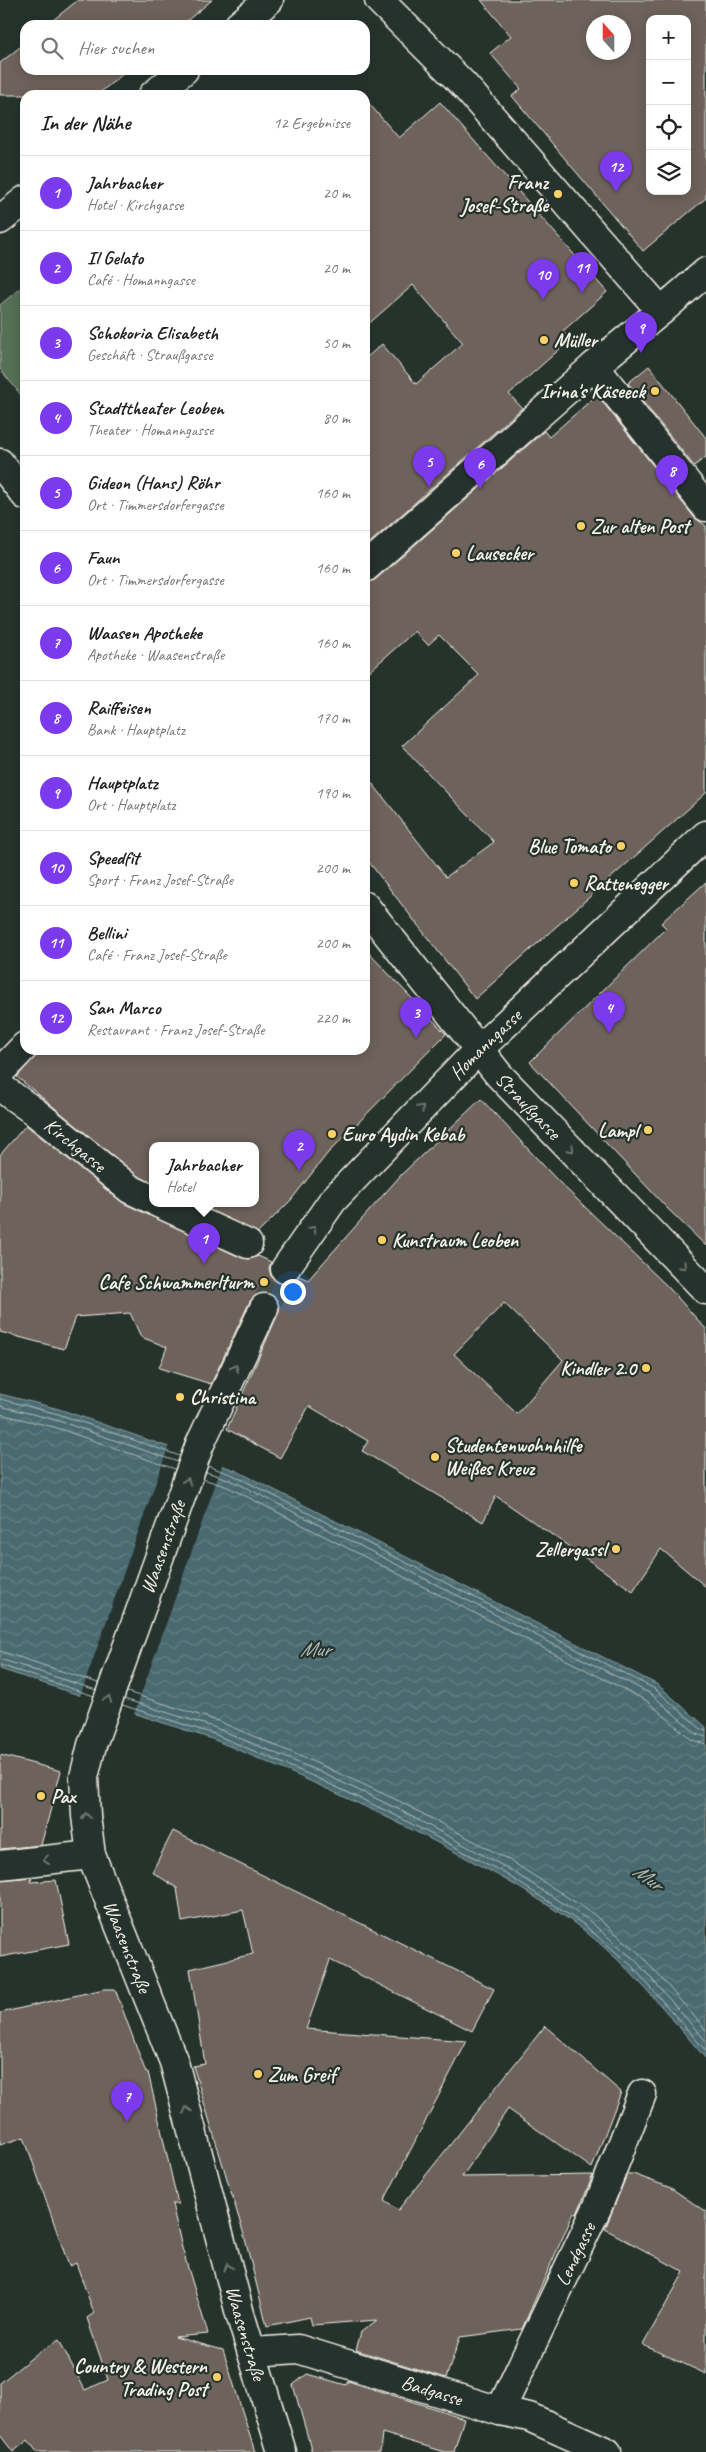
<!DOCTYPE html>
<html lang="de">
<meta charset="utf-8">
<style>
:root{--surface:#fff;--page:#f6f6f6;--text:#222;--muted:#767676;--line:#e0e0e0;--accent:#7c3aed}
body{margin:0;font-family:Caveat,sans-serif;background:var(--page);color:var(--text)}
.controls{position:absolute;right:15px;top:15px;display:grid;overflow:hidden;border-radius:10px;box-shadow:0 2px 12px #0003}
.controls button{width:45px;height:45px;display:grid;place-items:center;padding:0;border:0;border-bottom:1px solid var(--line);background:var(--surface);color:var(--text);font:25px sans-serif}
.compass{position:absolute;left:586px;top:15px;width:45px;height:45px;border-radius:50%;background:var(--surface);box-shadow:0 2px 12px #0003;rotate:339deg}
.you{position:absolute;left:292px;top:1291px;width:18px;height:18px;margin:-12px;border:4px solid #fff;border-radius:50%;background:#1a73e8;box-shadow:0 0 0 8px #1a73e833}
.badge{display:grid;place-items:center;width:32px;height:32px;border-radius:50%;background:var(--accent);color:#fff;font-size:16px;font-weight:700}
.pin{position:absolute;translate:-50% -41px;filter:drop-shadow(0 1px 2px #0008)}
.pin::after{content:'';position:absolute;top:26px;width:18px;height:15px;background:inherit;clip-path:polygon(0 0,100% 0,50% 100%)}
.popup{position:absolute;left:149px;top:1142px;width:110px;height:65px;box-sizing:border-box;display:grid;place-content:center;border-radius:10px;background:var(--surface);filter:drop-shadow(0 1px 4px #0005);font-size:16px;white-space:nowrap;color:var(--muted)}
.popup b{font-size:19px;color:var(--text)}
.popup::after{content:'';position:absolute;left:50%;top:100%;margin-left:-10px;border:10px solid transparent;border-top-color:var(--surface)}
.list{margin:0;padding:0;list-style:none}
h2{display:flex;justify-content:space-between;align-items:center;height:65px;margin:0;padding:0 20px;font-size:21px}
h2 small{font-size:16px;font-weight:400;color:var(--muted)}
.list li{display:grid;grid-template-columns:32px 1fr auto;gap:15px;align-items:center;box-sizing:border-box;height:75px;padding:0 20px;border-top:1px solid var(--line)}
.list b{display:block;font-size:19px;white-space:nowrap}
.list p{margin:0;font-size:16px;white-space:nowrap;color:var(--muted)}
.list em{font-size:16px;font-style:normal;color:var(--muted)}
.icon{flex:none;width:28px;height:28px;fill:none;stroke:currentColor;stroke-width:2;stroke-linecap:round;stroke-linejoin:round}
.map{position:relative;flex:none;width:706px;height:2452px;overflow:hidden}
.search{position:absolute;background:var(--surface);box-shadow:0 2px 12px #0003;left:20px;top:20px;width:350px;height:55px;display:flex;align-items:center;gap:12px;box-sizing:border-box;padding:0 18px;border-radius:15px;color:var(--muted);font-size:19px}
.panel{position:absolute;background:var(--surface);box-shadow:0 2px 12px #0003;left:20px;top:90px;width:350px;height:965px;border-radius:15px}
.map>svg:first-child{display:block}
</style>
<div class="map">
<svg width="706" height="2452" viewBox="0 0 706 2452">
<defs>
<pattern id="water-waves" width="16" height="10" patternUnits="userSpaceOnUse" patternTransform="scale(1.25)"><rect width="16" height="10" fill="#496a70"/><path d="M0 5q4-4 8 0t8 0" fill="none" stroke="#648084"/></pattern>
</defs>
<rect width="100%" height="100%" fill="#26332d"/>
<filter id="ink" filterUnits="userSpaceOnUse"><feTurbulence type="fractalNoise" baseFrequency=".02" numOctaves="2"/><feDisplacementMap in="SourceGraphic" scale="10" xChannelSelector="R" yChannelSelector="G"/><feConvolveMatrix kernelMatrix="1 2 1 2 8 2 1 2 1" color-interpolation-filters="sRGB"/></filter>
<g filter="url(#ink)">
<path fill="#577055" stroke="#a6b09e" d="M25,284V400L0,369V305Z"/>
<path fill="url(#water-waves)" stroke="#8da0a0" d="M0,1394L59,1409L235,1470L658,1685L706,1727V2059C667,2013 629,1965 581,1928C542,1899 498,1875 455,1852C376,1810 295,1773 212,1739L0,1669Z"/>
<path fill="#26332d" d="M169,1445L223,1463L133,1717L79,1699Z"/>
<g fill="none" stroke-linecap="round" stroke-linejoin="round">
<path stroke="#b0bbb8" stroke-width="1" d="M0,1399L58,1414L180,1456
M0,1406L56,1420L178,1462
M0,1414L54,1427L175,1469
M208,1466L233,1475L655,1689L701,1729L706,1730
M206,1472L231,1480L651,1694L697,1734L706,1737
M203,1479L228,1487L647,1701L692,1740L706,1744
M0,1651L98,1683
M0,1659L96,1690
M0,1665L94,1696
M127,1692L218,1721L323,1766L399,1801L511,1861L592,1913L641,1955L706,2030
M124,1699L216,1728L320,1772L396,1808L507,1868L587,1919L636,1961L706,2041
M122,1705L214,1734L317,1778L393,1814L504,1873L583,1924L632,1966L706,2051"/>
</g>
<path fill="#6e625c" stroke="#f4f1e8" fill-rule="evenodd" d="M78,0H212L182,25H47Z
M481,0H706V198L643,251L512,96L521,89L490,53L511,36ZM650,19H687V191H650ZM594,22H624V52H594Z
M25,43V70H128L97,95H0V63Z
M365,99L399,138L440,102L607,292L563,331L570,340L509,394L522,408L365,547V359L382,344L416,384L463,343L413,285L365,327Z
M649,366L706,438V457L694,466L628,383Z
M597,395L694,517L706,526V793L475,999L365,857V774L446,877L494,842L402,746L479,675L439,635L428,645L415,631L365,675V583L375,580L544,431L549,437Z
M706,882V1246L666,1207L530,1062L666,928L661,923Z
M365,949L446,1034L327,1154L291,1200L258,1233L195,1203H255V1145H153V1183L138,1176L17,1077L40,1050H365Z
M481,1099L558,1181L668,1287L706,1329V1587L661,1549L633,1591L496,1496L483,1522L362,1451L368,1441L309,1406L280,1458L227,1429L278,1314L280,1307L277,1300L270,1294L263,1292L256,1295L250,1301L211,1384L159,1368L167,1347L141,1337L130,1313L76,1317L64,1349L0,1332V1155L26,1125L123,1203L242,1258L250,1259L258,1256L271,1262L269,1268L271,1276L277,1282L284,1285L292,1283L299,1276L308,1280L401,1175ZM504,1303L563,1360L517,1414L454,1354Z
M0,1755L61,1771L41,1845L0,1849Z
M173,1831L494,1989L472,2031L330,1960L306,2029L467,2041L384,2201L398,2210L545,2026L621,2092L592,2168L508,2109L462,2177L593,2175L577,2214L574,2212L522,2329L460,2337L446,2378L356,2350L361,2332L377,2320L312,2325L310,2317L267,2326L244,2235L193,2066L205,2064L190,1969L253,1954L243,1910L182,1922L177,1888L152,1872Z
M32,1877L31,1882L56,1880L69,1944L0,1957V1880Z
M104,1989H115L146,2073L148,2072L178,2204H172L182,2248L208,2334L175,2337L223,2350L255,2452H37L28,2440L13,2452L0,2435V2383L39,2352L59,2340L85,2390L108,2380L87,2318L94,2313L76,2263L69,2266L24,2137L0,2145V2013Z
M627,2174H633L671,2188L706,2212V2374L643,2345L684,2272L605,2229Z
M307,2374L346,2385L348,2381L464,2418L454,2452H445L382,2433L380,2452H312L293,2385Z"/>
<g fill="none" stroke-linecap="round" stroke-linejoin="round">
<path stroke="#455049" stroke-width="28" stroke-dasharray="28 14" stroke-linecap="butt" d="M264,1308L285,1269"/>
<g stroke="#f4f1e8" stroke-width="31">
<g id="street">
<path d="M239,25L269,0"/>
<path d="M153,95L184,70"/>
<path d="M0,220L25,200"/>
<path d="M661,311L706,272"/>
<path d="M594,366L706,507"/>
<path d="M0,463L25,495"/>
<path d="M365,568L594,366L661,311L463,84L379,0"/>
<path id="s1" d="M365,906L499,1075L706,1290"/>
<path d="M0,1072L25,1046"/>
<path id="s2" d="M0,1087L35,1112L130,1189L153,1200"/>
<path d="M158,1203L248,1244"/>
<path id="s3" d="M285,1269L333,1200L478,1050L706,835"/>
<path id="s4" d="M264,1308L200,1444L92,1745L84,1777L86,1816L91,1855L174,2062L240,2314L282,2452"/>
<path d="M0,1865L91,1855"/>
<path id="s5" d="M253,2352L298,2349L500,2411L529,2417L607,2452"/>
<path id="s6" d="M500,2411L598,2206L642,2094"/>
</g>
</g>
<use href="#street" stroke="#26332d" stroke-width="28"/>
</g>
<defs><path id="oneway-chevron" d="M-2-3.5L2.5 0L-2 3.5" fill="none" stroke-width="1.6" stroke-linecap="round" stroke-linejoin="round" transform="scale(1.25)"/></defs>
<g stroke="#6e766e">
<use href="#oneway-chevron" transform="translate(421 1108) rotate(-46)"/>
<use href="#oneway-chevron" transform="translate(571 1149) rotate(46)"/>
<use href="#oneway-chevron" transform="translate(313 1229) rotate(-55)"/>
<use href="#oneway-chevron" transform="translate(683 1266) rotate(46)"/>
<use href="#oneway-chevron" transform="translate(235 1368) rotate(-65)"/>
<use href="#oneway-chevron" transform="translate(187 1481) rotate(-70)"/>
<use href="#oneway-chevron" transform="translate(108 1699) rotate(-70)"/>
<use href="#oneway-chevron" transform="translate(86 1816) rotate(-95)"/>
<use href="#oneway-chevron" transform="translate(46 1860) rotate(173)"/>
<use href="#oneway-chevron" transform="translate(187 2110) rotate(-105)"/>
<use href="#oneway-chevron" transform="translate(228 2267) rotate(-105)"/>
</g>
</g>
<g fill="#ffd166" stroke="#26332d" stroke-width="2">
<circle cx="558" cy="194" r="5"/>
<circle cx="544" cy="340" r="5"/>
<circle cx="655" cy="391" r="5"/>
<circle cx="581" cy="526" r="5"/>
<circle cx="456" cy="553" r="5"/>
<circle cx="621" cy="846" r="5"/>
<circle cx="574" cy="883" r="5"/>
<circle cx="648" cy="1130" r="5"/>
<circle cx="332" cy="1134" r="5"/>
<circle cx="382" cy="1240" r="5"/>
<circle cx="264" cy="1282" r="5"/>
<circle cx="646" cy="1368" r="5"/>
<circle cx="180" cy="1397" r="5"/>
<circle cx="435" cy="1457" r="5"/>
<circle cx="616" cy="1549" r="5"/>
<circle cx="41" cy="1796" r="5"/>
<circle cx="258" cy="2074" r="5"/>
<circle cx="217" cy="2377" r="5"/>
</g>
<g text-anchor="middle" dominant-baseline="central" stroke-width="4.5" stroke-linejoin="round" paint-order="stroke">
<g font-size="20" font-weight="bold" fill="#f4f1e8" stroke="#26332d" text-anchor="start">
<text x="548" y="182" text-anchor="end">Franz<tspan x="548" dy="23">Josef-Straße</tspan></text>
<text x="554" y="340">Müller</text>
<text x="645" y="391" text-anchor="end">Irina's Käseeck</text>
<text x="591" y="526">Zur alten Post</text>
<text x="466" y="553">Lausecker</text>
<text x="611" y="846" text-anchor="end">Blue Tomato</text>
<text x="584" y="883">Rattenegger</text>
<text x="638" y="1130" text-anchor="end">Lampl</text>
<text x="342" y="1134">Euro Aydin Kebab</text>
<text x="392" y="1240">Kunstraum Leoben</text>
<text x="254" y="1282" text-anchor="end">Cafe Schwammerlturm</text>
<text x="636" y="1368" text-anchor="end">Kindler 2.0</text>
<text x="190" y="1397">Christina</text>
<text x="445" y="1445">Studentenwohnhilfe<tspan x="445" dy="23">Weißes Kreuz</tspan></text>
<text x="606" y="1549" text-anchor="end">Zellergassl</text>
<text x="51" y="1796">Pax</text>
<text x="268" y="2074">Zum Greif</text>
<text x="207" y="2366" text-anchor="end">Country &amp; Western<tspan x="207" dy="23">Trading Post</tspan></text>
</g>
<g font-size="20" fill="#f4f1e8" stroke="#26332d">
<text stroke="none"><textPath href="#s3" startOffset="302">Homanngasse</textPath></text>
<text stroke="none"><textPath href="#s1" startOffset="258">Straußgasse</textPath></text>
<text stroke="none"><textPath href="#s2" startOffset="95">Kirchgasse</textPath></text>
<text transform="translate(163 1547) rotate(-70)">Waasenstraße</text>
<text stroke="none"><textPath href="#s4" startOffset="680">Waasenstraße</textPath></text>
<text stroke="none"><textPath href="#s6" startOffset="174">Lendgasse</textPath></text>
<text stroke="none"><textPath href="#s4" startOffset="1085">Waasenstraße</textPath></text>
<text stroke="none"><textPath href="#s5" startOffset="185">Badgasse</textPath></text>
</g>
<g font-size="21" font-style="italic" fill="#b0bbb8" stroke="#26332d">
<text x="315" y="1649">Mur</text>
<text transform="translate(648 1877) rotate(36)">Mur</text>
</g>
</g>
</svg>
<div class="controls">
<button>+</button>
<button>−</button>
<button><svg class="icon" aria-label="locate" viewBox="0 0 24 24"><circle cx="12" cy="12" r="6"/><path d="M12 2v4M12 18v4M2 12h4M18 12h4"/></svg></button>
<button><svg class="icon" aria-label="layers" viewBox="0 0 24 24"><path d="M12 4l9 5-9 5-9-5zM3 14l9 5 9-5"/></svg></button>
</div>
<svg class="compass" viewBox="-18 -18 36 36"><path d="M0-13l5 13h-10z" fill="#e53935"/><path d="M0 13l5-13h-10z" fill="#767676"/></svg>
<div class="you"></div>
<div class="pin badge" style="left:204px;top:1264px">1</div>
<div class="popup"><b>Jahrbacher</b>Hotel</div>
<div class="pin badge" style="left:299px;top:1171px">2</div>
<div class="pin badge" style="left:416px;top:1038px">3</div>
<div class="pin badge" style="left:609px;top:1033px">4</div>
<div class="pin badge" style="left:429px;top:487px">5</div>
<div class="pin badge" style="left:480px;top:489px">6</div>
<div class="pin badge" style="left:127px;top:2122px">7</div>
<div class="pin badge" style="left:672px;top:496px">8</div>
<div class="pin badge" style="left:641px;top:353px">9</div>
<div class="pin badge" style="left:543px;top:300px">10</div>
<div class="pin badge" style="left:582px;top:293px">11</div>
<div class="pin badge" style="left:616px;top:192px">12</div>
<div class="search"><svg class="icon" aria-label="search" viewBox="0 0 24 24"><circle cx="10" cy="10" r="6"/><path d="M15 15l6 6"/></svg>Hier suchen</div>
<section class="panel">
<h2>In der Nähe<small>12 Ergebnisse</small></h2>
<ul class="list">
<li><span class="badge">1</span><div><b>Jahrbacher</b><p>Hotel · Kirchgasse</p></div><em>20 m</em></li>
<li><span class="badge">2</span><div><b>Il Gelato</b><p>Café · Homanngasse</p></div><em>20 m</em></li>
<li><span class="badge">3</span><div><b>Schokoria Elisabeth</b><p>Geschäft · Straußgasse</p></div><em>50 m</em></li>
<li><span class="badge">4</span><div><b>Stadttheater Leoben</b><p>Theater · Homanngasse</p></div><em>80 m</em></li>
<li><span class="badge">5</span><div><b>Gideon (Hans) Röhr</b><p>Ort · Timmersdorfergasse</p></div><em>160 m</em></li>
<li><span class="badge">6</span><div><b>Faun</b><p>Ort · Timmersdorfergasse</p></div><em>160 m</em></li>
<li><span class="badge">7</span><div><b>Waasen Apotheke</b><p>Apotheke · Waasenstraße</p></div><em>160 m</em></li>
<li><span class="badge">8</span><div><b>Raiffeisen</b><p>Bank · Hauptplatz</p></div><em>170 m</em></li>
<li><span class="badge">9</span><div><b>Hauptplatz</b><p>Ort · Hauptplatz</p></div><em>190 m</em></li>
<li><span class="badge">10</span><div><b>Speedfit</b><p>Sport · Franz Josef-Straße</p></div><em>200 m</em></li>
<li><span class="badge">11</span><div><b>Bellini</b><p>Café · Franz Josef-Straße</p></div><em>200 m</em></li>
<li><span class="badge">12</span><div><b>San Marco</b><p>Restaurant · Franz Josef-Straße</p></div><em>220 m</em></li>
</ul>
</section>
</div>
